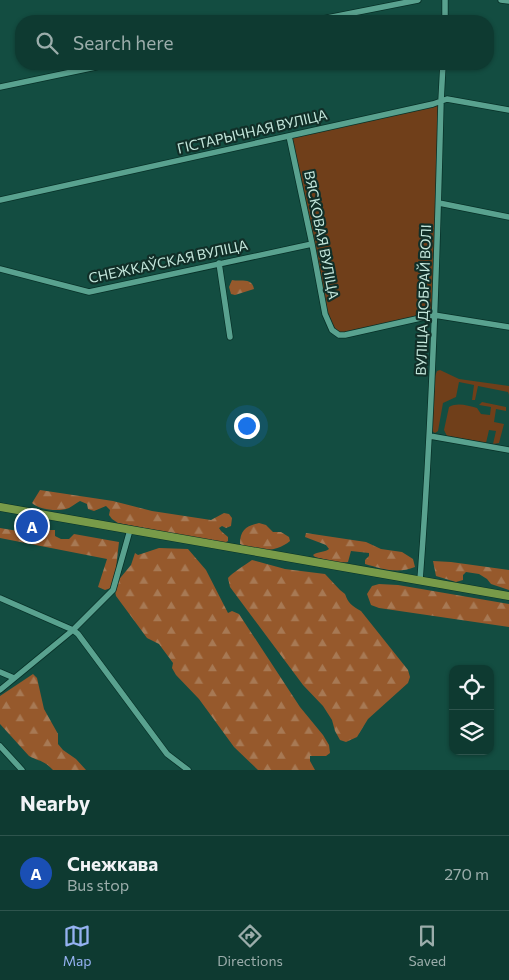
<!DOCTYPE html>
<meta charset="utf-8">
<style>
:root{--surface:#0e3a31;--page:#1c453d;--text:#f1f3f6;--muted:#9badab;--line:#2e544d;--accent:#95b2f1}
body{margin:0;font-family:Commissioner,sans-serif;background:var(--page);color:var(--text)}
.controls{position:absolute;right:15px;bottom:15px;display:grid;overflow:hidden;border-radius:10px;box-shadow:0 1px 4px #0004}
.controls button{width:45px;height:45px;display:grid;place-items:center;padding:0;border:0;border-bottom:1px solid var(--line);background:var(--surface);color:var(--text);font:25px sans-serif}
.you{position:absolute;left:246px;top:425px;width:18px;height:18px;margin:-12px;border:4px solid #fff;border-radius:50%;background:#1a73e8;box-shadow:0 0 0 8px #1a73e833}
.badge{display:grid;place-items:center;width:32px;height:32px;border-radius:50%;background:var(--accent);color:#fff;font-size:16px;font-weight:700}
.pin{position:absolute;translate:-50% -50%;border:2px solid #fff;box-shadow:0 1px 5px #0006}
.list{margin:0;padding:0;list-style:none}
h2{display:flex;justify-content:space-between;align-items:center;height:65px;margin:0;padding:0 20px;font-size:21px}
h2 small{font-size:16px;font-weight:400;color:var(--muted)}
.list li{display:grid;grid-template-columns:32px 1fr auto;gap:15px;align-items:center;box-sizing:border-box;height:75px;padding:0 20px;border-top:1px solid var(--line)}
.list b{display:block;font-size:19px;white-space:nowrap}
.list p{margin:0;font-size:16px;white-space:nowrap;color:var(--muted)}
.list em{font-size:16px;font-style:normal;color:var(--muted)}
.icon{flex:none;width:28px;height:28px;fill:none;stroke:currentColor;stroke-width:2;stroke-linecap:round;stroke-linejoin:round}
.map{position:relative;flex:none;width:509px;height:770px;overflow:hidden}
.search{position:absolute;background:var(--surface);box-shadow:0 1px 4px #0004;left:15px;right:15px;top:15px;height:55px;display:flex;align-items:center;gap:12px;box-sizing:border-box;padding:0 18px;border-radius:20px;color:var(--muted);font-size:19px}
.sheet{height:140px;background:var(--surface)}
nav{display:flex;justify-content:space-around;align-items:center;box-sizing:border-box;height:70px;border-top:1px solid var(--line);background:var(--surface);font-size:14px;color:var(--muted)}
nav a{display:grid;justify-items:center;gap:2px}
nav .on{color:var(--accent)}
.map>svg:first-child{display:block}
</style>
<div class="map">
<svg width="509" height="770" viewBox="0 0 509 770">
<defs>
<pattern id="forest-firs" width="22" height="20" patternUnits="userSpaceOnUse" patternTransform="scale(1.25)"><rect width="22" height="20" fill="#96592c"/><path d="M5 1l3.5 6h-7zM16 11l3.5 6h-7z" fill="#a77954"/></pattern>
</defs>
<rect width="100%" height="100%" fill="#134d41"/>
<path fill="#703f1a" d="M441,101L434,315L339,335L330,326L289,136Z
M440,370L459,379L509,386V395L508,392L478,386L475,400H472L474,385L459,382L456,397L443,403L438,431L435,433L432,431L435,376L437,371Z
M482,402L506,407V411L496,409L494,422L504,424L499,443L493,444L496,431L489,430L486,443L447,436L444,430L449,407C458,402 468,406 477,408L481,414L490,415L491,407L479,405Z"/>
<path fill="url(#forest-firs)" d="M232,280C240,282 252,277 254,289L235,295L231,294L229,287Z
M40,490L113,501L152,511L211,520L224,513L229,514L232,518L231,526L226,528L222,526L219,528L221,531L228,537V541L224,543L118,523L112,519L109,515L110,510L106,506L94,511L88,509L87,504L80,501C76,503 73,506 69,508C60,512 39,510 32,503Z
M259,523L266,525L273,532H281L289,537L290,541C277,552 255,554 240,544C240,530 246,526 259,523Z
M0,528L42,535L47,530H55V536L61,539H69L74,534L119,542L115,577L111,588L105,590L98,587L107,559L0,538Z
M306,533L366,542L381,549L402,552L413,559L415,567C398,574 382,569 365,564V560L369,556V553L351,551L348,562L339,563L315,557L313,555C318,551 324,553 329,549L326,545L305,537Z
M159,548L188,549L206,570L228,613L232,611L239,614L300,707L323,735L329,745L330,753L326,756H310V761L315,770H258L234,747L199,699L176,675L172,668L173,663L159,644L147,638L116,596L115,591L116,583L131,565L135,553L138,555Z
M252,560L285,569L325,574L340,590L345,594C348,603 352,606 361,611L408,670L410,677L408,683L368,719L357,737L346,742L340,740L335,731L332,720L323,706L303,685L230,587L228,578C232,573 245,565 252,560Z
M433,561L451,562L509,570V590L491,584L487,579L479,574L466,572L463,575V580L456,582L436,576Z
M379,584L398,585L509,604V627L379,608L371,605L367,594L372,586Z
M33,674L37,678L44,709L58,734V744L63,750L76,759L86,770H53C42,759 40,762 29,756L0,724V696Z"/>
<g fill="none" stroke-linecap="round" stroke-linejoin="round">
<g stroke="#073128" stroke-width="7">
<path id="minor" d="M501,0L509,1
M312,21L418,0
M445,21V0
M0,87L110,64
M289,136L312,244L325,314L332,330L339,335H345L434,315L509,327
M0,200L433,104L447,99L509,110
M439,203L509,217
M219,263L230,337
M0,269L89,292L312,244
M430,436L509,450
M420,580C432,421 437,261 441,101L443,64
M0,598L73,630L78,634L167,754L188,770
M0,672L14,678
M0,690L73,630L113,590L130,530
M0,746L22,770"/>
</g>
<g stroke="#073128" stroke-width="9">
<path id="major" d="M0,507L509,596"/>
</g>
<use href="#minor" stroke="#59a28f" stroke-width="5.5"/>
<use href="#major" stroke="#789b49" stroke-width="8"/>
</g>
<g text-anchor="middle" dominant-baseline="central" stroke-width="4.5" stroke-linejoin="round" paint-order="stroke">
<g font-size="14" fill="#c4e7dc" stroke="#112f28">
<text transform="translate(252 131) rotate(-13)">ГІСТАРЫЧНАЯ ВУЛІЦА</text>
<text transform="translate(322 235) rotate(79)">ВЯСКОВАЯ ВУЛІЦА</text>
<text transform="translate(168 261) rotate(-12)">СНЕЖКАЎСКАЯ ВУЛІЦА</text>
<text transform="translate(423 300) rotate(-88)">ВУЛІЦА ДОБРАЙ ВОЛІ</text>
</g>
</g>
</svg>
<div class="controls">
<button><svg class="icon" aria-label="locate" viewBox="0 0 24 24"><circle cx="12" cy="12" r="6"/><path d="M12 2v4M12 18v4M2 12h4M18 12h4"/></svg></button>
<button><svg class="icon" aria-label="layers" viewBox="0 0 24 24"><path d="M12 4l9 5-9 5-9-5zM3 14l9 5 9-5"/></svg></button>
</div>
<div class="you"></div>
<div class="pin badge" style="left:32px;top:526px;background:#1a4fb4">A</div>
<div class="search"><svg class="icon" aria-label="search" viewBox="0 0 24 24"><circle cx="10" cy="10" r="6"/><path d="M15 15l6 6"/></svg>Search here</div>
</div>
<section class="sheet">
<h2>Nearby<small></small></h2>
<ul class="list">
<li><span class="badge" style="background:#1a4fb4">A</span><div><b>Снежкава</b><p>Bus stop</p></div><em>270 m</em></li>
</ul>
</section>
<nav>
<a class="on"><svg class="icon" aria-label="map" viewBox="0 0 24 24"><path d="M3 6l6-2 6 2 6-2v14l-6 2-6-2-6 2zM9 4v14M15 6v14"/></svg>Map</a>
<a><svg class="icon" aria-label="directions" viewBox="0 0 24 24"><path d="M12 3l9 9-9 9-9-9zM9 14v-3h6M13 9l2 2-2 2"/></svg>Directions</a>
<a><svg class="icon" aria-label="saved" viewBox="0 0 24 24"><path d="M7 4h10v16l-5-4-5 4z"/></svg>Saved</a>
</nav>
